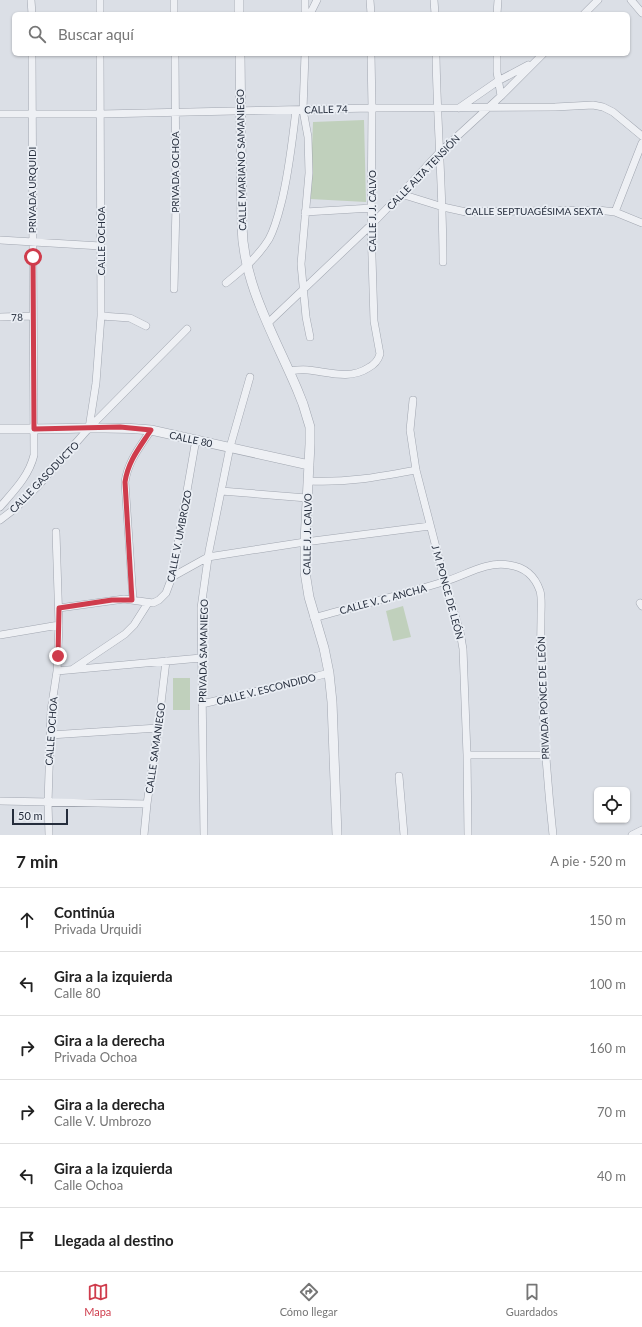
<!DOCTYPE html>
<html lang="es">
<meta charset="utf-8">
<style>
:root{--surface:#fff;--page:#f6f6f6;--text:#222;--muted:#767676;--line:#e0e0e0;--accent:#cf3c4c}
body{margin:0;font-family:Lato,sans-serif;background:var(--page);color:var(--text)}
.controls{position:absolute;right:12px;bottom:12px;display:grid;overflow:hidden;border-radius:6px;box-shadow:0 1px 3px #0004}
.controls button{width:36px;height:36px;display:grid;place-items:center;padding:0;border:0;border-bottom:1px solid var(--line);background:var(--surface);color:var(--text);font:20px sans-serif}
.scale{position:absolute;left:12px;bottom:10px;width:56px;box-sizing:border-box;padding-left:4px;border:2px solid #252d3c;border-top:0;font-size:11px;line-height:14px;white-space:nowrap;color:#252d3c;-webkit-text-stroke:3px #eaeef4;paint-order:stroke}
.stop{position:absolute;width:12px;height:12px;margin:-9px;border:3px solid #cf3c4c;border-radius:50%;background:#fff}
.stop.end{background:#cf3c4c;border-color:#fff;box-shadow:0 1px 4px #0008}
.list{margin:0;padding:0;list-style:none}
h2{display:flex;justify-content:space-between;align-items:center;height:52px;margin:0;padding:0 16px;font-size:17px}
h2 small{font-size:13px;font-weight:400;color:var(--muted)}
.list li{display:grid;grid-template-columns:26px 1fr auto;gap:12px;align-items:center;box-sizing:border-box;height:64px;padding:0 16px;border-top:1px solid var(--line)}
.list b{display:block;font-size:15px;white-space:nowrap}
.list p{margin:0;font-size:13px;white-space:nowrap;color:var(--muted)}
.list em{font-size:13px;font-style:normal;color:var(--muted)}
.icon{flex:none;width:22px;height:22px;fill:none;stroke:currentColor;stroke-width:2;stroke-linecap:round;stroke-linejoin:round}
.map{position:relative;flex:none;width:642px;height:835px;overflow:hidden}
.search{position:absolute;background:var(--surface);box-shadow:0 1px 3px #0004;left:12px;right:12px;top:12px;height:44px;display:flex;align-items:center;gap:10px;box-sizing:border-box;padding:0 14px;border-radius:6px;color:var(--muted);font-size:15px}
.sheet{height:436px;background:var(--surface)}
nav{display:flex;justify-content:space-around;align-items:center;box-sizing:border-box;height:56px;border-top:1px solid var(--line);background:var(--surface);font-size:11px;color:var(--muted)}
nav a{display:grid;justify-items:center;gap:2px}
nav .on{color:var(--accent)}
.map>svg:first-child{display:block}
</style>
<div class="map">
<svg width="642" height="835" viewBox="0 0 642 835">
<rect width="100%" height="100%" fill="#dbdfe6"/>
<path fill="#c0d0bc" d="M364,120L366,202L310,199L313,122Z
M403,606L411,637L393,641L386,611Z
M173,678H190V710H173Z"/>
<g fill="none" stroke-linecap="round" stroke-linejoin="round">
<g stroke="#a1a6b0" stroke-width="8">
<path id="minor" d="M31,0L32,14
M100,0V14
M174,0V14
M305,0V14
M370,0L371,14
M434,0L435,14
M631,0L642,13
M310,14L317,0
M497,14L498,0
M584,14L598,0
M305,54L303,110L308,137L309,173L301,264L306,317L310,337
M436,54C437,123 443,193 443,262
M497,54V72L501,96
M459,108L498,81L528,65
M0,114H101L372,108L555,107L593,105L603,107L613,112L642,136
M401,194L443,207L466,212L598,210L615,212L642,223
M305,212L372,208
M615,212L642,143
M0,240L101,246
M226,283C242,270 258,257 269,239C275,228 278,216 281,204C289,173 292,142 296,110
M174,289L176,205L175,54
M101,316L130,318L146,326
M0,317L33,316
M268,323L371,225L401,194L439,153L501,96L543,54
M289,371C296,370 302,369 308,370C328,372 350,380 368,368C374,365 378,361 380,354L374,321L371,225L372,108L371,54
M413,400L410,430L416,470L445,582L460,632L463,649L467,755L468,835
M89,428L96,383L101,316L100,54
M308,481C347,483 378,477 416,470
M221,491L307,498
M0,507C14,491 29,476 34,455L32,54
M0,520L17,507L37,487L89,428L187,329
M172,577L208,557L305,542L430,526
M133,600L125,482C128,461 140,447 151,430
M640,603L642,606
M59,608L124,599L153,603L159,600L166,593L172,577L196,439
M314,618C357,606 400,595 443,582C465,576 485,561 509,565C524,567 535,576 540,591C542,598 541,607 541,615C541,632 540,649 541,666C543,723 547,779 553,835
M0,635L59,625
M73,669L125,634L134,625L148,603
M57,671L201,658
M202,704L275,687L329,673
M50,735L158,728
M467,755H545
M399,776L404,835
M0,801L147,804
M49,835L48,803L51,710L57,671L59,625L56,532
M144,835L147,804L158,728L166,661
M204,835L201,608L209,551L230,447L250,377
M632,835L642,830"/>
</g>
<g stroke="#a1a6b0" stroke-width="10">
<path id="tertiary" d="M239,0V14
M240,54L242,226C243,284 275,337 297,389L303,404L310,427V444L305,542V572L309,597L324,648L329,673L332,702L337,835
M0,429C28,429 56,429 83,428C107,428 127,427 151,430L309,465"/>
</g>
<use href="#minor" stroke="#eef0f4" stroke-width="7"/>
<use href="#tertiary" stroke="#eef0f4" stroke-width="9"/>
</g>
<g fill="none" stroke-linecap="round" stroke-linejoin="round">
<path stroke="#cf3c4c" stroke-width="5" d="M33,257L34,429L120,427L151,430C140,447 128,461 125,482L132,600H112L59,608L58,656"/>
</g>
<g text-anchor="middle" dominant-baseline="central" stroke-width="3.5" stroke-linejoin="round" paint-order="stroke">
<g font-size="10" fill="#252d3c" stroke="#eaeef4">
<text transform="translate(326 109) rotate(-1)">CALLE 74</text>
<text transform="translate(241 160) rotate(-91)">CALLE MARIANO SAMANIEGO</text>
<text transform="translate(175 172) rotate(-90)">PRIVADA OCHOA</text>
<text transform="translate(423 172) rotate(-46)">CALLE ALTA TENSIÓN</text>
<text transform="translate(32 190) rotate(-90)">PRIVADA URQUIDI</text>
<text transform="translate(372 211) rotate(-90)">CALLE J. J. CALVO</text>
<text x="534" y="211">CALLE SEPTUAGÉSIMA SEXTA</text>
<text transform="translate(101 241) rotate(-90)">CALLE OCHOA</text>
<text transform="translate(17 317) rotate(-2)">78</text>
<text transform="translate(191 439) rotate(12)">CALLE 80</text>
<text transform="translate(44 477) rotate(-46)">CALLE GASODUCTO</text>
<text transform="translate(307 534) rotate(-89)">CALLE J. J. CALVO</text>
<text transform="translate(179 536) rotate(-79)">CALLE V. UMBROZO</text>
<text transform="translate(448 592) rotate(75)">J M PONCE DE LEÓN</text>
<text transform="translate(383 599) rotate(-15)">CALLE V. C. ANCHA</text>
<text transform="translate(203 651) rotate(-89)">PRIVADA SAMANIEGO</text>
<text transform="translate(266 689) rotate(-14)">CALLE V. ESCONDIDO</text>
<text transform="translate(543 698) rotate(-92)">PRIVADA PONCE DE LEÓN</text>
<text transform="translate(51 731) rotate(-86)">CALLE OCHOA</text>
<text transform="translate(155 748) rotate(-82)">CALLE SAMANIEGO</text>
</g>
</g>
</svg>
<div class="controls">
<button><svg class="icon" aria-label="locate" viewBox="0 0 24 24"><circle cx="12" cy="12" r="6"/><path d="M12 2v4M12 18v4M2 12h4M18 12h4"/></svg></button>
</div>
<div class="scale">50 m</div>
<div class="stop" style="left:33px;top:257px"></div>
<div class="stop end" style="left:58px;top:656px"></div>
<div class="search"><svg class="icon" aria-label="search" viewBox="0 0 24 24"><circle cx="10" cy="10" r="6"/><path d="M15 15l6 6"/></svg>Buscar aquí</div>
</div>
<section class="sheet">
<h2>7 min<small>A pie · 520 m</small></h2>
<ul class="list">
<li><svg class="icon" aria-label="ahead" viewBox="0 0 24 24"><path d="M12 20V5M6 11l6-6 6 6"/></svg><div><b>Continúa</b><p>Privada Urquidi</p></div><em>150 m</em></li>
<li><svg class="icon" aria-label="left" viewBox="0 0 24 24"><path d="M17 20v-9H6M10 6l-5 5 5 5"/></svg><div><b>Gira a la izquierda</b><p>Calle 80</p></div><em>100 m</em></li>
<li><svg class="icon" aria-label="right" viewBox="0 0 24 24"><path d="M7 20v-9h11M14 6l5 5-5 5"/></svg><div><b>Gira a la derecha</b><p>Privada Ochoa</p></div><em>160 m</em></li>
<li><svg class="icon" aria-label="right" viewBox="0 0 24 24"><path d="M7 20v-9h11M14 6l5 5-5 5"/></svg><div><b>Gira a la derecha</b><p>Calle V. Umbrozo</p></div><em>70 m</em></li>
<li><svg class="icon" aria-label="left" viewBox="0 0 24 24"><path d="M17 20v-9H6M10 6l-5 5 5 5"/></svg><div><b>Gira a la izquierda</b><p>Calle Ochoa</p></div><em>40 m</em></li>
<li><svg class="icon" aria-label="arrive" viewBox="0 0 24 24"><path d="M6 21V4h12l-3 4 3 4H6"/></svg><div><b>Llegada al destino</b></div></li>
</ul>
</section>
<nav>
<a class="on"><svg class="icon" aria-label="map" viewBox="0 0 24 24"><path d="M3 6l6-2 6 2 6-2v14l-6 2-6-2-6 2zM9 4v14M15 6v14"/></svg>Mapa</a>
<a><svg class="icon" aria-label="directions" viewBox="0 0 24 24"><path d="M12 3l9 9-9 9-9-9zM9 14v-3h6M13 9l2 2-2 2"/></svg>Cómo llegar</a>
<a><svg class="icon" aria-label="saved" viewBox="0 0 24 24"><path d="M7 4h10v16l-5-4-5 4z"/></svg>Guardados</a>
</nav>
